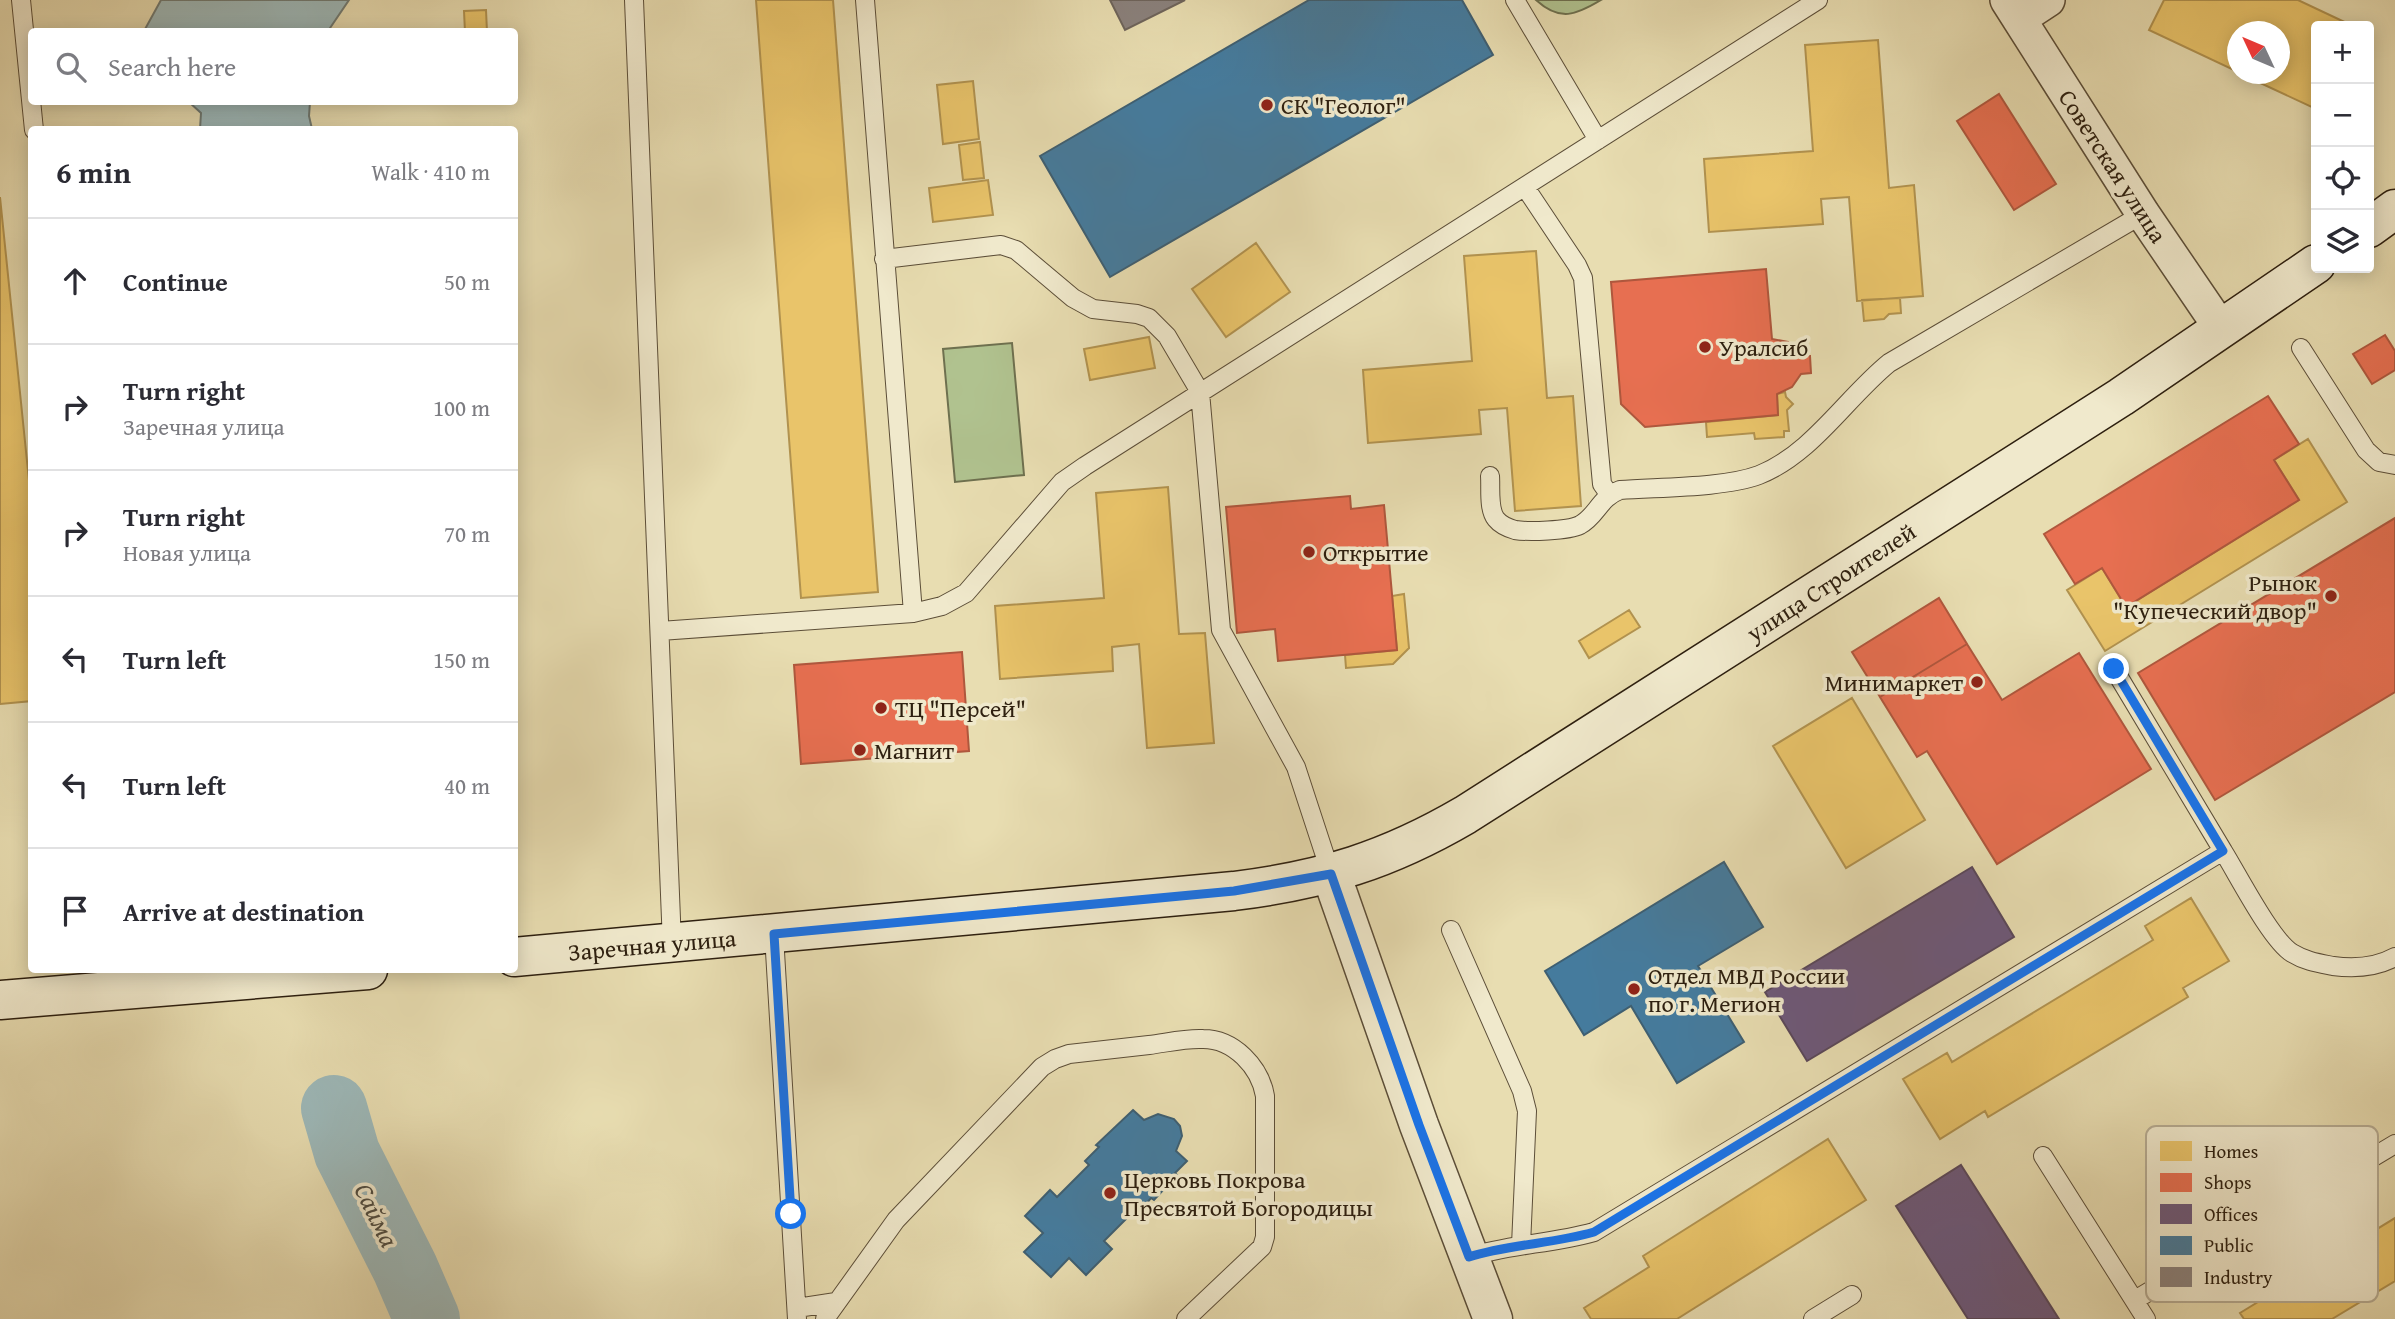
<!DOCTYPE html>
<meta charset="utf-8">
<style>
:root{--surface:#fff;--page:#f7f7f7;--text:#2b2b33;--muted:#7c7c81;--line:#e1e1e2}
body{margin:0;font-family:"Gentium Book Plus",serif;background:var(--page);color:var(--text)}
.controls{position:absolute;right:21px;top:21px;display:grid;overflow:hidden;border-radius:7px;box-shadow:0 4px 18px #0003}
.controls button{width:63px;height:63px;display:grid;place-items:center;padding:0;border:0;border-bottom:2px solid var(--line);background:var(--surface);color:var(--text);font:35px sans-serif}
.compass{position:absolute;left:2227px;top:21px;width:63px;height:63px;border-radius:50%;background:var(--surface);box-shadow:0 4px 18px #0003;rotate:314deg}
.stop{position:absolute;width:21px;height:21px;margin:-16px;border:5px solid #1a73e8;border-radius:50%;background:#fff}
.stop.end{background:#1a73e8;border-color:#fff;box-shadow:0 2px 7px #0008}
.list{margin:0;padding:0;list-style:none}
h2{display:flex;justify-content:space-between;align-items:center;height:91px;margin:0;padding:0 28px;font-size:30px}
h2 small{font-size:23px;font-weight:400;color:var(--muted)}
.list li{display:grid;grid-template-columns:46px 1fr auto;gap:21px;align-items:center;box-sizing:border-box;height:126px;padding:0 28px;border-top:2px solid var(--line)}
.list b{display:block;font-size:26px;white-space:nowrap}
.list p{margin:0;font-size:23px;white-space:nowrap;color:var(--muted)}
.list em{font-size:23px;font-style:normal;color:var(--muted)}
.icon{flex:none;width:38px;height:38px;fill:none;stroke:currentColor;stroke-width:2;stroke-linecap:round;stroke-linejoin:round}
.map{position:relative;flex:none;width:2395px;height:1319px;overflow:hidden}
.search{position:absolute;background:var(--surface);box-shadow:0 4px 18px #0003;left:28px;top:28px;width:490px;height:77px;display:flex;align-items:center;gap:18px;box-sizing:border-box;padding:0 24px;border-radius:7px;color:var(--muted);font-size:26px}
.panel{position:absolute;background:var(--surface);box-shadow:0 4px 18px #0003;left:28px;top:126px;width:490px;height:847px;border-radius:7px}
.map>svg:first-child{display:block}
</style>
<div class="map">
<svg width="2395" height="1319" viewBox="0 0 2395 1319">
<rect width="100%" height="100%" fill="#e8ddb1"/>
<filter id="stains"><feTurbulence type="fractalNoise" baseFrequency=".00286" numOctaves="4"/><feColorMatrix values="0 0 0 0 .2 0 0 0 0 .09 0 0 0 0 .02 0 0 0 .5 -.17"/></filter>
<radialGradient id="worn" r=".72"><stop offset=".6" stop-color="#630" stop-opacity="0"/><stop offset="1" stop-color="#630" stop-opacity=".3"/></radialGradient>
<path fill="#b0c28f" stroke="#6e704f" stroke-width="2" d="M1536,0H1601C1576,15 1560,22 1536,0Z
M1012,343L1024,475L955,482L943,349Z"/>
<path fill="#9db8b8" stroke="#707b74" stroke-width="2" d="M161,0H349L328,31H144Z
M189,102H310L309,116L312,129H200L201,113Z"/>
<path fill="#e9c46a" stroke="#b1924f" stroke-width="2" d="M756,0H833L878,592L801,598Z
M2164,0H2298L2353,26H2316V109L2241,74H2280V32H2238V72L2149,30Z
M486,10L487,32H465L464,11Z
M1878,40L1889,188L1914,185L1923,296L1857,301L1849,197L1821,199L1823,224L1709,232L1704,159L1813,151L1805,45Z
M973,81L979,139L943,144L937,85Z
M980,142L984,178L963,180L959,145Z
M988,180L993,215L933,222L929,188Z
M0,197L32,510V701L0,704Z
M1256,243L1290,292L1226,337L1192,289Z
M1536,251L1547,398L1573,396L1581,506L1515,511L1507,408L1479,410L1481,434L1368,443L1363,370L1472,361L1464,256Z
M1900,298L1901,313L1889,314L1884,319L1864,321L1862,300Z
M1149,337L1155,368L1090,380L1084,349Z
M1785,392L1786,397L1793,404L1787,410L1789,431H1784V437L1755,439L1754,433L1707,437L1706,422L1778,415L1777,394Z
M2308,439L2347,502L2105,651L2067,590L2102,568L2126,607L2299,500L2274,460Z
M1168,487L1179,634L1205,633L1214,743L1147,748L1139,644L1112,647L1113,671L1000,679L995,606L1104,598L1096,493Z
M1404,594L1409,648L1393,664L1346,668L1345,655L1397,650L1392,596Z
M1629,610L1640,627L1589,658L1579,641Z
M1852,698L1925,820L1846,868L1773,746Z
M2191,898L2229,961L2183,988L2188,997L1988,1117L1985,1111L1940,1139L1903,1079L1947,1053L1952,1062L2153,940L2145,926Z
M1828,1139L1866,1200L1677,1319H1591L1584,1308L1649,1267L1643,1256Z
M2395,1218V1281L2332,1319H2244L2240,1313Z"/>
<path fill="#e76f51" stroke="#af573d" stroke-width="2" d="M1999,94L2056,184L2014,210L1957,121Z
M1766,269L1772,339L1788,342L1800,356H1810L1811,373L1801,374L1792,387L1777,394L1778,415L1645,427L1621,404L1611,282Z
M2385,335L2395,351V370L2372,384L2353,354Z
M2268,396L2299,444L2274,460L2299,500L2126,607L2102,568L2075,584L2044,534Z
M1350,496L1351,509L1384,505L1397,650L1278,661L1275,629L1237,633L1226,507Z
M2395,518V692L2215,800L2138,673Z
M1939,598L1967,644L1880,697L1852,652Z
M1967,644L2002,700L2079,653L2151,769L1997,864L1927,751L1917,757L1880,697Z
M962,652L969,751L801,764L794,665Z"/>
<path fill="#6d597a" stroke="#5a485a" stroke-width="2" d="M1972,867L2014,937L1807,1061L1765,992Z
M1961,1165L2059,1319H1968L1896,1206Z"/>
<path fill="#457b9d" stroke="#3e5f72" stroke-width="2" d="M1309,0H1462L1493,55L1110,277L1040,156Z
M1724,862L1763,927L1698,966L1744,1042L1677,1083L1631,1006L1584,1035L1545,971Z
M1133,1110L1144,1120L1158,1114L1174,1119L1180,1126L1182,1136L1176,1151L1187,1161L1175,1173L1177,1175L1154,1200L1151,1198L1139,1212L1136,1209L1104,1241L1112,1249L1086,1275L1069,1258L1051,1277L1024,1252L1043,1233L1025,1216L1050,1190L1057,1197L1089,1165L1085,1161L1099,1147L1096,1145Z"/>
<path fill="#8a817c" stroke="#6e645b" stroke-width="2" d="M1110,0H1185L1125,30Z"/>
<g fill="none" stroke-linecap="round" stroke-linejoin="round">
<path stroke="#9db8b8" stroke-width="66" d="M334,1108L347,1153L405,1268L427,1319"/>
<g stroke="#5c4e38" stroke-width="20">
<path id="service" d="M21,0L34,130
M634,0L672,944
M865,0L913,613
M1515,0L1598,140
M1525,187L1577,265L1583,278L1602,484L1609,494
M884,259L1001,245L1016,250L1073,298L1093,309L1137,314L1149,318L1167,336L1200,392L1221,630L1296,767L1331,874
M2301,348L2366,450L2379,462L2395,465
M1490,476C1491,488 1488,509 1496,519C1500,524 1508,528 1515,530C1528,532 1568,531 1580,525C1597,516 1599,498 1620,490C1660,487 1724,488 1759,475C1812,454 1846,398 1889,363L2143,214
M660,631L913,613L942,606L966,593L1062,482L1085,466L1818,0
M2114,669L2223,851
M1451,930L1522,1091L1527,1111L1521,1245
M774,935L797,1319
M2043,1156L2146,1319
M1469,1257C1511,1244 1551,1244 1594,1232L2223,851C2238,875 2271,940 2292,953C2305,961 2318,963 2333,966C2355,969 2375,968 2395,957
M2135,1300L2395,1144
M797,1308L836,1302
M825,1319L896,1220L1042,1067L1055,1059L1069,1054C1095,1051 1122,1048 1149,1045C1166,1043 1185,1038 1203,1039C1234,1039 1260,1067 1265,1096V1237L1262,1247L1186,1319
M1813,1319L1852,1295"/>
</g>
<g stroke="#5c4e38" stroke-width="36">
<path id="minor" d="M2007,0L2143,214L2222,330
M2019,19L2048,0"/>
</g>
<g stroke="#5c4e38" stroke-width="41">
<path id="tertiary" d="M1331,874L1419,1125L1493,1319"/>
</g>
<g stroke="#2d1f0f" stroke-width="41">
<path id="secondary" d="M2369,228L2395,209
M514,957L1234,891C1323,880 1388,860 1465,815L2121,397L2316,264
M0,1000L368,970"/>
</g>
<use href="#service" stroke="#f0e9cc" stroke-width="18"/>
<use href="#minor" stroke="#f0e9cc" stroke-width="33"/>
<use href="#tertiary" stroke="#f0e9cc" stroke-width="38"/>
<use href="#secondary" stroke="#f0e9cc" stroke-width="38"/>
</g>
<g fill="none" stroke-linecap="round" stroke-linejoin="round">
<path stroke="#1a73e8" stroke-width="9" d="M791,1214L774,934L1234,891L1331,874L1419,1125L1469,1257C1510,1244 1552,1244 1594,1232L2223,851L2114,669"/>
</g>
<g fill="#8f2418" stroke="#f0e9cc" stroke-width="2.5">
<circle cx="1267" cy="105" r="7"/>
<circle cx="1705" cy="347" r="7"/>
<circle cx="1309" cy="552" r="7"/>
<circle cx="2331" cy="596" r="7"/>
<circle cx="1977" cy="682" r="7"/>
<circle cx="881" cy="708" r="7"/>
<circle cx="860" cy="750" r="7"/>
<circle cx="1634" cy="989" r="7"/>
<circle cx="1110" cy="1193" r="7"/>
</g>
<g text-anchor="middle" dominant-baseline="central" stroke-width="7" stroke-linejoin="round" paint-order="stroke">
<g font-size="24" fill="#2d1f0f" stroke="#f0e9cc" text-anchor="start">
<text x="1281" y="105">СК "Геолог"</text>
<text x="1719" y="347">Уралсиб</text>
<text x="1323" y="552">Открытие</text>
<text x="2317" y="582" text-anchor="end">Рынок<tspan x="2317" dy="28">"Купеческий двор"</tspan></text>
<text x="1963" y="682" text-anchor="end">Минимаркет</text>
<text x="895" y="708">ТЦ "Персей"</text>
<text x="874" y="750">Магнит</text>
<text x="1648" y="975">Отдел МВД России<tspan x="1648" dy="28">по г. Мегион</tspan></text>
<text x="1124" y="1179">Церковь Покрова<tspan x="1124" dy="28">Пресвятой Богородицы</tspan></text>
</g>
<g font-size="24" fill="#2d1f0f" stroke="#f0e9cc">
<text transform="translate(2113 166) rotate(57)">Советская улица</text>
<text transform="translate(1831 582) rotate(-33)">улица Строителей</text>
<text transform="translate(652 945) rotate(-5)">Заречная улица</text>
</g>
<g font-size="26" font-style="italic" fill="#4f4d42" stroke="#f0e9cc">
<text transform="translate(377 1215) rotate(64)">Сайма</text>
</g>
</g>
<rect x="2146" y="1126" width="232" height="176" rx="10" fill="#f0e9cc" stroke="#b6ac93" stroke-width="2"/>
<rect x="2160" y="1141" width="32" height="20" fill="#e9c46a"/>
<rect x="2160" y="1173" width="32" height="19" fill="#e76f51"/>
<rect x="2160" y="1204" width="32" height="20" fill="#6d597a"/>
<rect x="2160" y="1236" width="32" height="19" fill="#457b9d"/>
<rect x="2160" y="1267" width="32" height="20" fill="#8a817c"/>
<g font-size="19" fill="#2d1f0f">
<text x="2204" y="1158">Homes</text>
<text x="2204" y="1189">Shops</text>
<text x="2204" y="1221">Offices</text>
<text x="2204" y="1252">Public</text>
<text x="2204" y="1284">Industry</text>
</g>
<rect width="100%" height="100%" filter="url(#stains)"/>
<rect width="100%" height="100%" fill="url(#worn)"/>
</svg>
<div class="controls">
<button>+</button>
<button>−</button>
<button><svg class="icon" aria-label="locate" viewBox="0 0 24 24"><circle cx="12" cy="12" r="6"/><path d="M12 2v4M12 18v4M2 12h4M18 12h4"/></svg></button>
<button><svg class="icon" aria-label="layers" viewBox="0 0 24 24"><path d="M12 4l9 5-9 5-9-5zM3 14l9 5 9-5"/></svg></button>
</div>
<svg class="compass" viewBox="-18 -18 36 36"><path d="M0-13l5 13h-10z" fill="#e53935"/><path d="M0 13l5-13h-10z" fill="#7c7c81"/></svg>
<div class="stop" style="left:791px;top:1214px"></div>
<div class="stop end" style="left:2114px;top:669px"></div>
<div class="search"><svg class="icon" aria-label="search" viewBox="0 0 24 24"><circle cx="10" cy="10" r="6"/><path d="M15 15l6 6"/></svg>Search here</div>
<section class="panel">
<h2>6 min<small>Walk · 410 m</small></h2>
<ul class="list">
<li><svg class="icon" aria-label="ahead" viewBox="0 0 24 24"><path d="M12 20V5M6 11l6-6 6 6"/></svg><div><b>Continue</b></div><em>50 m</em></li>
<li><svg class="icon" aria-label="right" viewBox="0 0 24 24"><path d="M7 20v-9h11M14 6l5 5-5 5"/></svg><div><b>Turn right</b><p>Заречная улица</p></div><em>100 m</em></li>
<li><svg class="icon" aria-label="right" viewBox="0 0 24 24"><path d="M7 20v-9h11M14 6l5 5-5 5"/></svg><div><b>Turn right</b><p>Новая улица</p></div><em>70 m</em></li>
<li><svg class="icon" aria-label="left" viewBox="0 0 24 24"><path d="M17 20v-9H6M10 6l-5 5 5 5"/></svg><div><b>Turn left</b></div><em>150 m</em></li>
<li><svg class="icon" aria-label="left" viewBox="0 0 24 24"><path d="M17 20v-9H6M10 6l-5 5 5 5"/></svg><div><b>Turn left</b></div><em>40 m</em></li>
<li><svg class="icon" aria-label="arrive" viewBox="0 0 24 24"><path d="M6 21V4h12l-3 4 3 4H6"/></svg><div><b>Arrive at destination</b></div></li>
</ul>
</section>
</div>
